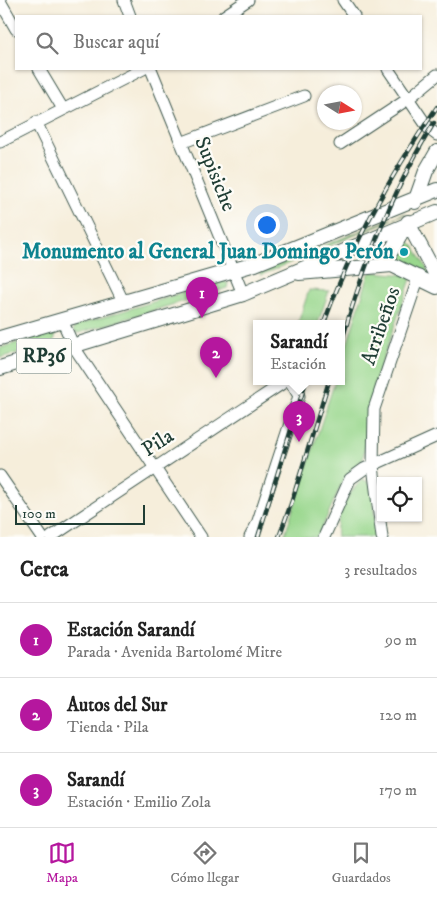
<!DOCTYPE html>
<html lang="es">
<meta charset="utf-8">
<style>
:root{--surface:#fff;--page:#f6f6f6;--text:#222;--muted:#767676;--line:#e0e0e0;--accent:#b5179e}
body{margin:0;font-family:"IM FELL DW Pica",serif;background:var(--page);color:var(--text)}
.controls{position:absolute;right:15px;bottom:15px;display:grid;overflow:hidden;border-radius:0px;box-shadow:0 1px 4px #0004}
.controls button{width:45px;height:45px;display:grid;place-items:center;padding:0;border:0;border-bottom:1px solid var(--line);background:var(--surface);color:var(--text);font:25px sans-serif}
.compass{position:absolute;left:317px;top:85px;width:45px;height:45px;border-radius:50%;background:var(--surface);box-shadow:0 1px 4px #0004;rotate:101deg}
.scale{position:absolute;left:15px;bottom:12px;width:130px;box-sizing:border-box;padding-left:5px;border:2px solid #1f3d34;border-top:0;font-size:14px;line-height:18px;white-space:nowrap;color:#1f3d34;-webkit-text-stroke:4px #fdfcf7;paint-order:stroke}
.you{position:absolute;left:266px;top:224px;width:18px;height:18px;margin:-12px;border:4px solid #fff;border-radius:50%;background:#1a73e8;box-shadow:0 0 0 8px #1a73e833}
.badge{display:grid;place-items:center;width:32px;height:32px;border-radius:50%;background:var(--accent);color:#fff;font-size:16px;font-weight:700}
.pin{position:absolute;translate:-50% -41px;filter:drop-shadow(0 1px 2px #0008)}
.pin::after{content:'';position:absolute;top:26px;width:18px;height:15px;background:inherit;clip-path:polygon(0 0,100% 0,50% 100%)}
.popup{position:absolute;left:253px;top:320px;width:92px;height:65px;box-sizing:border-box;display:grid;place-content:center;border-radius:0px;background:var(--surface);filter:drop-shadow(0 1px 4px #0005);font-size:16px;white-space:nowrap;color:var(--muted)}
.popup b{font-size:19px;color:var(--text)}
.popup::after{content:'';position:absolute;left:50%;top:100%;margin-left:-10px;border:10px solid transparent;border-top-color:var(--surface)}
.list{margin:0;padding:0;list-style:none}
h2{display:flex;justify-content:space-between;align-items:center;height:65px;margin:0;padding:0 20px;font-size:21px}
h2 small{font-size:16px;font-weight:400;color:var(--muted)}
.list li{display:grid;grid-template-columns:32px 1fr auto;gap:15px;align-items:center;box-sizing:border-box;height:75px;padding:0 20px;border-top:1px solid var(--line)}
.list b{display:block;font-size:19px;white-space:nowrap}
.list p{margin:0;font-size:16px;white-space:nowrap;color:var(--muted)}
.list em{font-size:16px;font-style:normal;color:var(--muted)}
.icon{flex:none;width:28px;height:28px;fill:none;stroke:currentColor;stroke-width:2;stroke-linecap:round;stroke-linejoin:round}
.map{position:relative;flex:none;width:437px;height:537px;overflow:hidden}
.search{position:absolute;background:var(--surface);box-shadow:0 1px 4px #0004;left:15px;right:15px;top:15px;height:55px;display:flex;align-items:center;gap:12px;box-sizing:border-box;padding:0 18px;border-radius:0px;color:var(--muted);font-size:19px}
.sheet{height:290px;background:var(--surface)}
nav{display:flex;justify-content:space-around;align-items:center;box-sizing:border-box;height:70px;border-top:1px solid var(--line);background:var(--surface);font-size:14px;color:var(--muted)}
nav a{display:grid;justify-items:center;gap:2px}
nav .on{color:var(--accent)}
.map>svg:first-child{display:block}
</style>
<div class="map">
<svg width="437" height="537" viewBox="0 0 437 537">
<rect width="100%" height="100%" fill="#fdfcf7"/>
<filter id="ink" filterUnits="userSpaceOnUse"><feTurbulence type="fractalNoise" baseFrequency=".02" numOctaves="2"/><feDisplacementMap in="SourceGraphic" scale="10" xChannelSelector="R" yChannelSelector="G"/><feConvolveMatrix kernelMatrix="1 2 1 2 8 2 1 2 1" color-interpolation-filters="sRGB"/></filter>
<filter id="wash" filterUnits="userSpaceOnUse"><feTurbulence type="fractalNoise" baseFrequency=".0096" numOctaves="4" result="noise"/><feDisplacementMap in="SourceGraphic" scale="20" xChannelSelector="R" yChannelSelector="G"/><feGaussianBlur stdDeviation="1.12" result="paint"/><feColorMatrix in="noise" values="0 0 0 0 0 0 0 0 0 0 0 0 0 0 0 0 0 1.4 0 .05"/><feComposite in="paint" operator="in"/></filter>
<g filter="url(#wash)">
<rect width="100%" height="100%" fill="#f6eedb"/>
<path fill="#99d78d" stroke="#5c8a60" d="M406,213L261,275L259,271Z
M404,237L414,246L430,274L427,276L414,268L392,261Z
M372,272L407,275L411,279L375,381L363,459L344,478L318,537H284L335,381H342V361L369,274Z
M223,281L228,283L227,288L79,333L73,331L76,325Z
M309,290L329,291L318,323H298Z
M50,333L55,335V338L52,343L0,358V348Z
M363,479L371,484L377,537H337C334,518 349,491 363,479Z"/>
</g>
<g filter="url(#ink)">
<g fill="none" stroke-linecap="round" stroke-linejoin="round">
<g stroke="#3f584d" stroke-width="13">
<path id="minor" d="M124,0L130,16
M343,0L354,16
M0,1L16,29
M224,16L248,0
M39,69L63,109
M151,69L243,294
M388,69L429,129L437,135
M36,122L124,303
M0,142L143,69
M181,143L304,96
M340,144L408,99L437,75
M62,320L74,347L201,537
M0,476L42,537
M51,537L286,381
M250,537L257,524L299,396L290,381
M324,537L350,479L364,469L437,436
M382,537L373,466L374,409L419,276"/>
</g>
<g stroke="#3f584d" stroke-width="16">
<path id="major" d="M415,202L426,171L437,152
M408,223L437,277
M383,265L408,222
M299,273L392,265L437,287
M0,338L255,264L437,190
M0,368L243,294L437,212"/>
</g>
<use href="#minor" stroke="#fff" stroke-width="11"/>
<use href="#major" stroke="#fff" stroke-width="14"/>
<g stroke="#1f3d34" stroke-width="4.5">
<path id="rail" d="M324,323C353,242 389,178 437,107
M342,340C364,264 392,191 434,123
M258,537L306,381
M279,537L292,501L329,381"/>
</g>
<use href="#rail" stroke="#fdfcf7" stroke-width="2.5" stroke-dasharray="8" stroke-linecap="butt"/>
</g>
</g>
<circle fill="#0f9aa8" stroke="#fdfcf7" stroke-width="2" cx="404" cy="252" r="5"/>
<g text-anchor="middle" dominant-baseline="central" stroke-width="4.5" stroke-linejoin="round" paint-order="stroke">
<rect fill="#fdfcf7" stroke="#62766e" stroke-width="1" x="16.5" y="338.5" width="55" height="35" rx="4"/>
<g font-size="20" font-weight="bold" fill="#1f3d34">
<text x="44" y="356">RP36</text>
</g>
<g font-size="21" fill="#1f3d34" stroke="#fdfcf7">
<text transform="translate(215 174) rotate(68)">Supisiche</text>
<text transform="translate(381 326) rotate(-71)">Arribeños</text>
<text transform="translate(158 443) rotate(-33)">Pila</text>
</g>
<g font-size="21" font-weight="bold" fill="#0d838f" stroke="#fdfcf7" text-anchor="end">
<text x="394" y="252">Monumento al General Juan Domingo Perón</text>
</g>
</g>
</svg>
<div class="controls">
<button><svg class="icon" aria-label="locate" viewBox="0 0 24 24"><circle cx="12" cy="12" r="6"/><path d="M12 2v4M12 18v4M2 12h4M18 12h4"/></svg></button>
</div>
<svg class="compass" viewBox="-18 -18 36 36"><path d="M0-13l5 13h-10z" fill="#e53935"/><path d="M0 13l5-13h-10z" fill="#767676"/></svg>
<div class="scale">100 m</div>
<div class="you"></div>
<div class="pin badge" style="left:202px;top:318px">1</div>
<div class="pin badge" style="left:216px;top:378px">2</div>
<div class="pin badge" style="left:299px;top:442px">3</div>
<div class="popup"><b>Sarandí</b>Estación</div>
<div class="search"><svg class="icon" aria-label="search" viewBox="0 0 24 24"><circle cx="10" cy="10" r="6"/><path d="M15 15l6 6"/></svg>Buscar aquí</div>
</div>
<section class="sheet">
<h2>Cerca<small>3 resultados</small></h2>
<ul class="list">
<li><span class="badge">1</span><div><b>Estación Sarandí</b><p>Parada · Avenida Bartolomé Mitre</p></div><em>90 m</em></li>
<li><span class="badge">2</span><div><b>Autos del Sur</b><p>Tienda · Pila</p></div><em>120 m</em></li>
<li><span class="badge">3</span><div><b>Sarandí</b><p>Estación · Emilio Zola</p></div><em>170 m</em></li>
</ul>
</section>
<nav>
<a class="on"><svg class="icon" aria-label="map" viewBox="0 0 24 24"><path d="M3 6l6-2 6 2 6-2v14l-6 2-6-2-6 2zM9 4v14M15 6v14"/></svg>Mapa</a>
<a><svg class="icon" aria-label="directions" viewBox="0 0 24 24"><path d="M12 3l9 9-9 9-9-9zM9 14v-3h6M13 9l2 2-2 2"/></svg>Cómo llegar</a>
<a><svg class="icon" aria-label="saved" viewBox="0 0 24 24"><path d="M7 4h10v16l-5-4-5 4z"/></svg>Guardados</a>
</nav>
